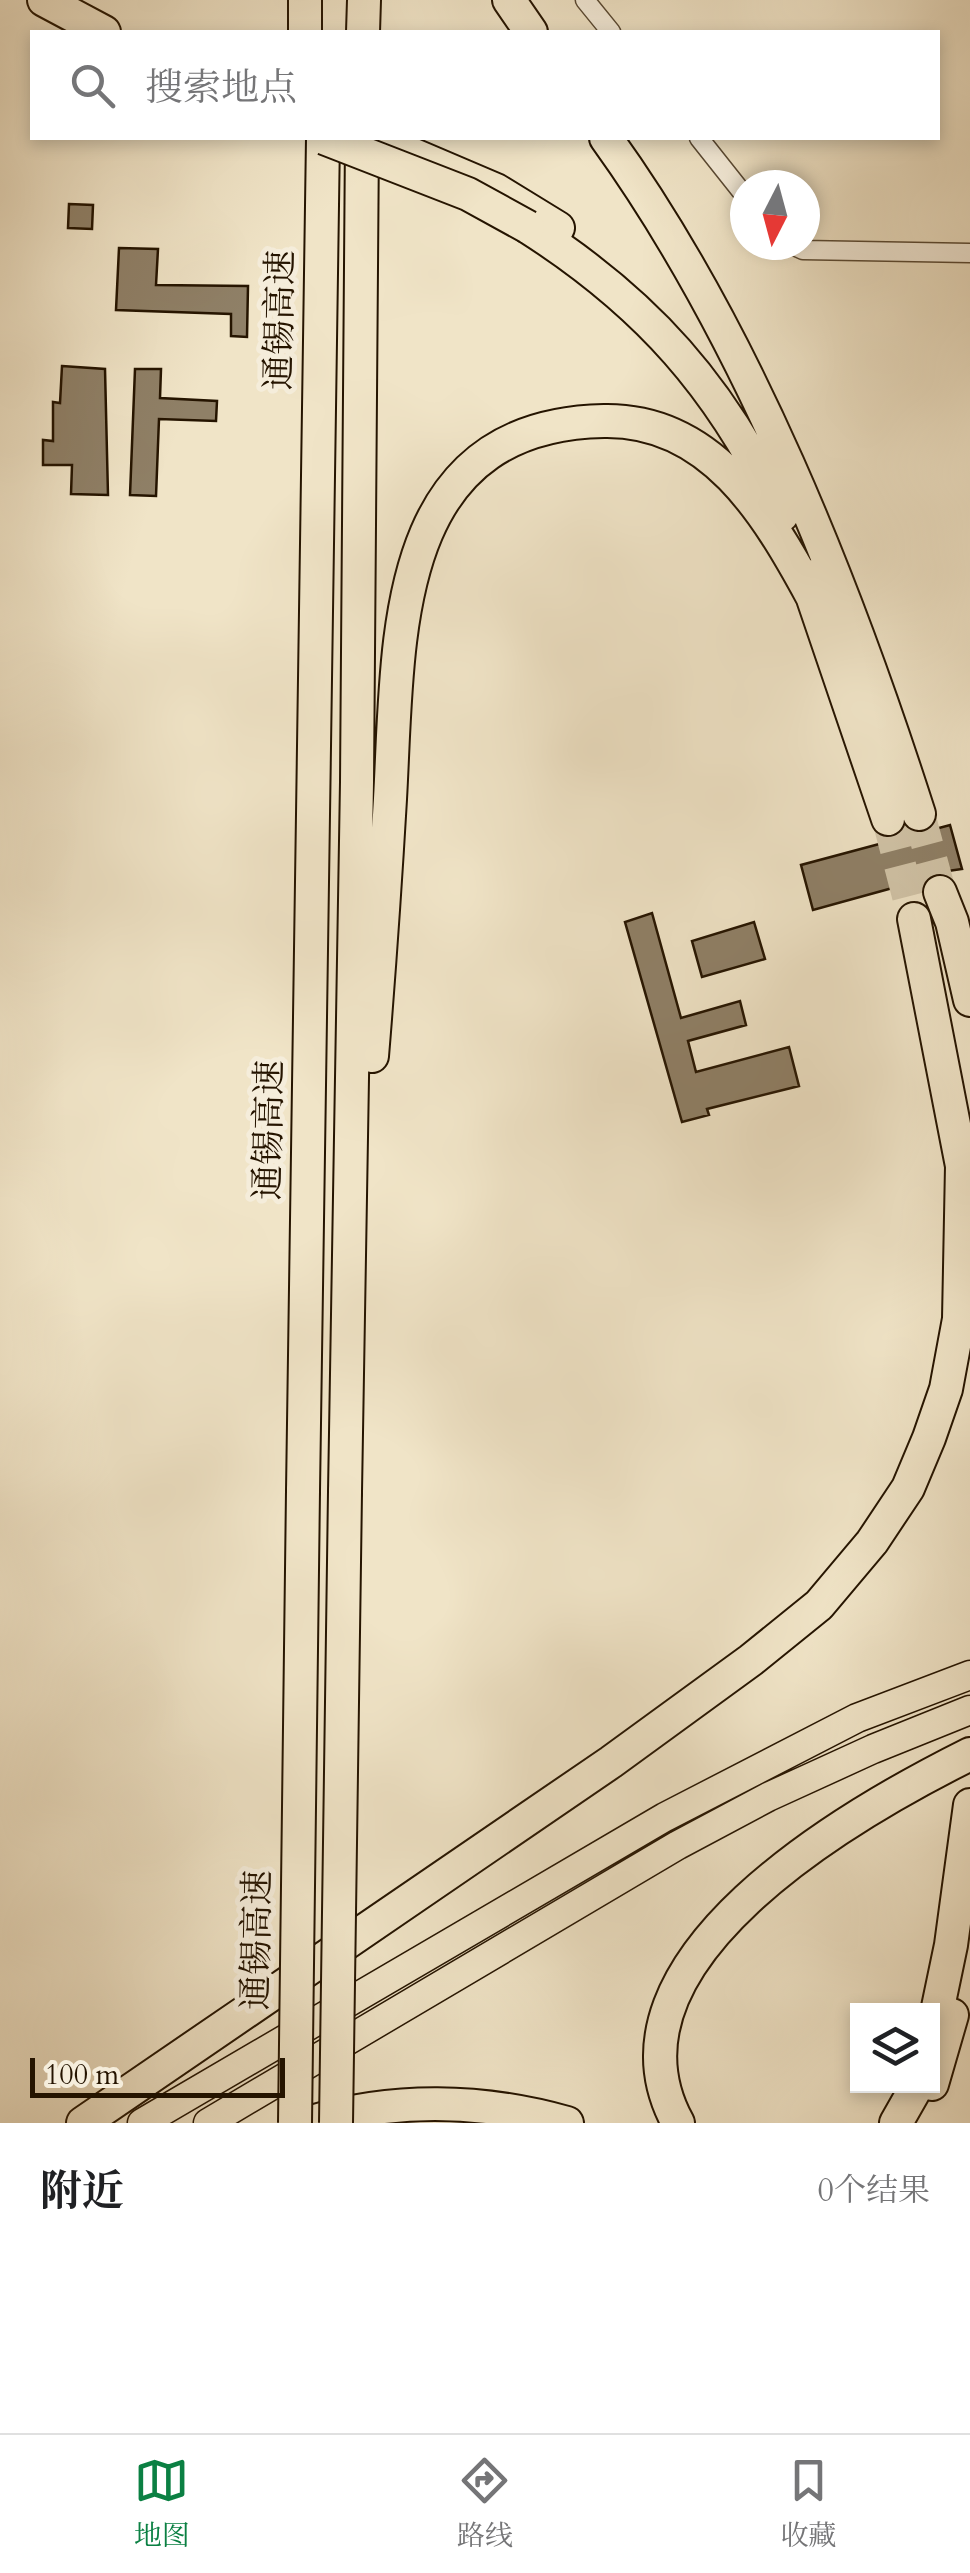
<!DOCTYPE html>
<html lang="zh">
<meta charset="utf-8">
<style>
:root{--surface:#fff;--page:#f2f2f2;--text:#202124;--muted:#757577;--line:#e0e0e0;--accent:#0b8043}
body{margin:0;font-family:Cardo,"Noto Serif SC",serif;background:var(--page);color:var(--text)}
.controls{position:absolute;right:30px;bottom:30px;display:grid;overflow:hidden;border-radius:0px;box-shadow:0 5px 15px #0003}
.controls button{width:90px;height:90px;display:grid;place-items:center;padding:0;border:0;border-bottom:2px solid var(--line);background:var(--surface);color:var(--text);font:50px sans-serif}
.compass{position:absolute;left:730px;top:170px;width:90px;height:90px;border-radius:50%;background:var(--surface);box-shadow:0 5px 15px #0003;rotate:186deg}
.scale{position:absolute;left:30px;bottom:25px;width:255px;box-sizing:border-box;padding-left:10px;border:5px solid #251400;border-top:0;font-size:28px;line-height:35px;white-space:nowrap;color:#251400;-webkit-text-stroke:8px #f5eddb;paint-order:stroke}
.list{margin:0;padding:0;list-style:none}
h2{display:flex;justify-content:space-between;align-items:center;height:130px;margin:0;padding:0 40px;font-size:42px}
h2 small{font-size:32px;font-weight:400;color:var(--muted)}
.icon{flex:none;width:55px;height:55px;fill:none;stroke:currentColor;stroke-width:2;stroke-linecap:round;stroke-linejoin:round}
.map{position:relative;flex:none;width:970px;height:2123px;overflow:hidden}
.search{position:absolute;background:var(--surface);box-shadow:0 5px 15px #0003;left:30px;right:30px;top:30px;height:110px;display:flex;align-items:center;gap:25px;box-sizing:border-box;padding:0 35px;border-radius:0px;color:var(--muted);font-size:38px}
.sheet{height:310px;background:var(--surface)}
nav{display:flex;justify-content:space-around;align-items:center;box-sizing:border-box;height:140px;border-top:2px solid var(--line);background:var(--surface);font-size:28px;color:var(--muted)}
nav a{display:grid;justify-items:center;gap:5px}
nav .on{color:var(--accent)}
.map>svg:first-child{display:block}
</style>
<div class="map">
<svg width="970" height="2123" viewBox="0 0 970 2123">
<rect width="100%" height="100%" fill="#f0e4c7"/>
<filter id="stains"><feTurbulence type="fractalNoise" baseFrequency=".002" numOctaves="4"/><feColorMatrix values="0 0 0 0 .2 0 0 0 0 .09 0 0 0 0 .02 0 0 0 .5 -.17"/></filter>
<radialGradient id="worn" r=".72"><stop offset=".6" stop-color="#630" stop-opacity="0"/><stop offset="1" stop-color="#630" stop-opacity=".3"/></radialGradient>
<path fill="#8f8067" stroke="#251400" stroke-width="2.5" d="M69,204L93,205L92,229L68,228Z
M119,248L158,249L156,285L248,286L247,337L231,336V314L116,310Z
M62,366L105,369L108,495L71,494L72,465H43V440L53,441V402L60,403Z
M135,369H161L160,398L217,401L216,421L159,419L156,496L130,495Z
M950,825L962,869L934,873L925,879L813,910L801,865Z
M652,913L681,1018L740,1001L746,1025L688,1041L696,1072L789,1047L799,1086L707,1109L709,1115L682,1122L625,922Z
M754,922L765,959L702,977L692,941Z"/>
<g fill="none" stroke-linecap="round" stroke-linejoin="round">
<path stroke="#d2c5a9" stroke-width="32" stroke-dasharray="32 16" stroke-linecap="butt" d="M919,814L940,892
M888,819L914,919"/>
<g stroke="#584832" stroke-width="21">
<path id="minor" d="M585,0L611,32
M699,138L745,196
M792,245L803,250L970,253"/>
</g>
<g stroke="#251400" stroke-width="31">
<path id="primary" d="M142,2123L665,1817L857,1718L970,1675
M208,2123L678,1845L768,1797L873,1749L970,1710"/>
</g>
<g stroke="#251400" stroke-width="36">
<path id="motorway" d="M44,0L104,32
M305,0V32
M509,0L531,32
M363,32L364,0
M374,138L496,190L558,228
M606,138C746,332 846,586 919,814
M528,227C647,303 722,388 782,515
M805,575L888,819
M940,892L952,922L970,1000
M372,1056C379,971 385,885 390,799C399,642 387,425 604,421C711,419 767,513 812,596
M303,1491L323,138
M345,1492L357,782L362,138
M932,2036L951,1945L970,1805
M932,2084L952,2015
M83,2123L611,1762L751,1660L819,1605L872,1542L908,1488L929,1438L946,1389L959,1319L962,1166L914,919
M308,2123C393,2097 482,2099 567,2123
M678,2123C589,1961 854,1812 970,1754
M896,2123L917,2086"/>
</g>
<use href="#minor" stroke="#f5eddb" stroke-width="18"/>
<use href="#primary" stroke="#f0e4c7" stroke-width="28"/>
<use href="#motorway" stroke="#f0e4c7" stroke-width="32"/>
<g stroke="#251400" stroke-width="36" stroke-linecap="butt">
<path id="motorway-bridge" d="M324,138L468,194L528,227
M295,2123L303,1491
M336,2123L345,1492"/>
</g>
<use href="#motorway-bridge" stroke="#f0e4c7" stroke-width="32"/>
</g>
<g text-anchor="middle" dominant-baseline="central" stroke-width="10" stroke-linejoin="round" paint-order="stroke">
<g font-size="35" fill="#251400" stroke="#f5eddb">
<text transform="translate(280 320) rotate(-89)">通锡高速</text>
<text transform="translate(269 1130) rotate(-89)">通锡高速</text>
<text transform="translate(257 1940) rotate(-89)">通锡高速</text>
</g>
</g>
<rect width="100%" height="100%" filter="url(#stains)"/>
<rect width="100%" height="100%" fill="url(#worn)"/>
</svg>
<div class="controls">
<button><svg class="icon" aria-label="layers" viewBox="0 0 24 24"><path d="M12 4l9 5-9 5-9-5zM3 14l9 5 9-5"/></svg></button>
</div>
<svg class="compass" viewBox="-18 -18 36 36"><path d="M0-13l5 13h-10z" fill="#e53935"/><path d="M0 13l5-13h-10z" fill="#757577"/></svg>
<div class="scale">100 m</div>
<div class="search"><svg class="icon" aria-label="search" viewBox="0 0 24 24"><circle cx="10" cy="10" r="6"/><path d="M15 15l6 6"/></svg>搜索地点</div>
</div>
<section class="sheet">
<h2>附近<small>0个结果</small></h2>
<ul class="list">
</ul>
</section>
<nav>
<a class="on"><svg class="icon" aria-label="map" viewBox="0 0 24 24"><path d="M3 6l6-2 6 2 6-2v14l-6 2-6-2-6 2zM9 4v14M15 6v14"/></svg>地图</a>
<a><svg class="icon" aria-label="directions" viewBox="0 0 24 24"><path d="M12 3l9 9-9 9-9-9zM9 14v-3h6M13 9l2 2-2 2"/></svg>路线</a>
<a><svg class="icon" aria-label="saved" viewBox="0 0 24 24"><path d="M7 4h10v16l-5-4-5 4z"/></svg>收藏</a>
</nav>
